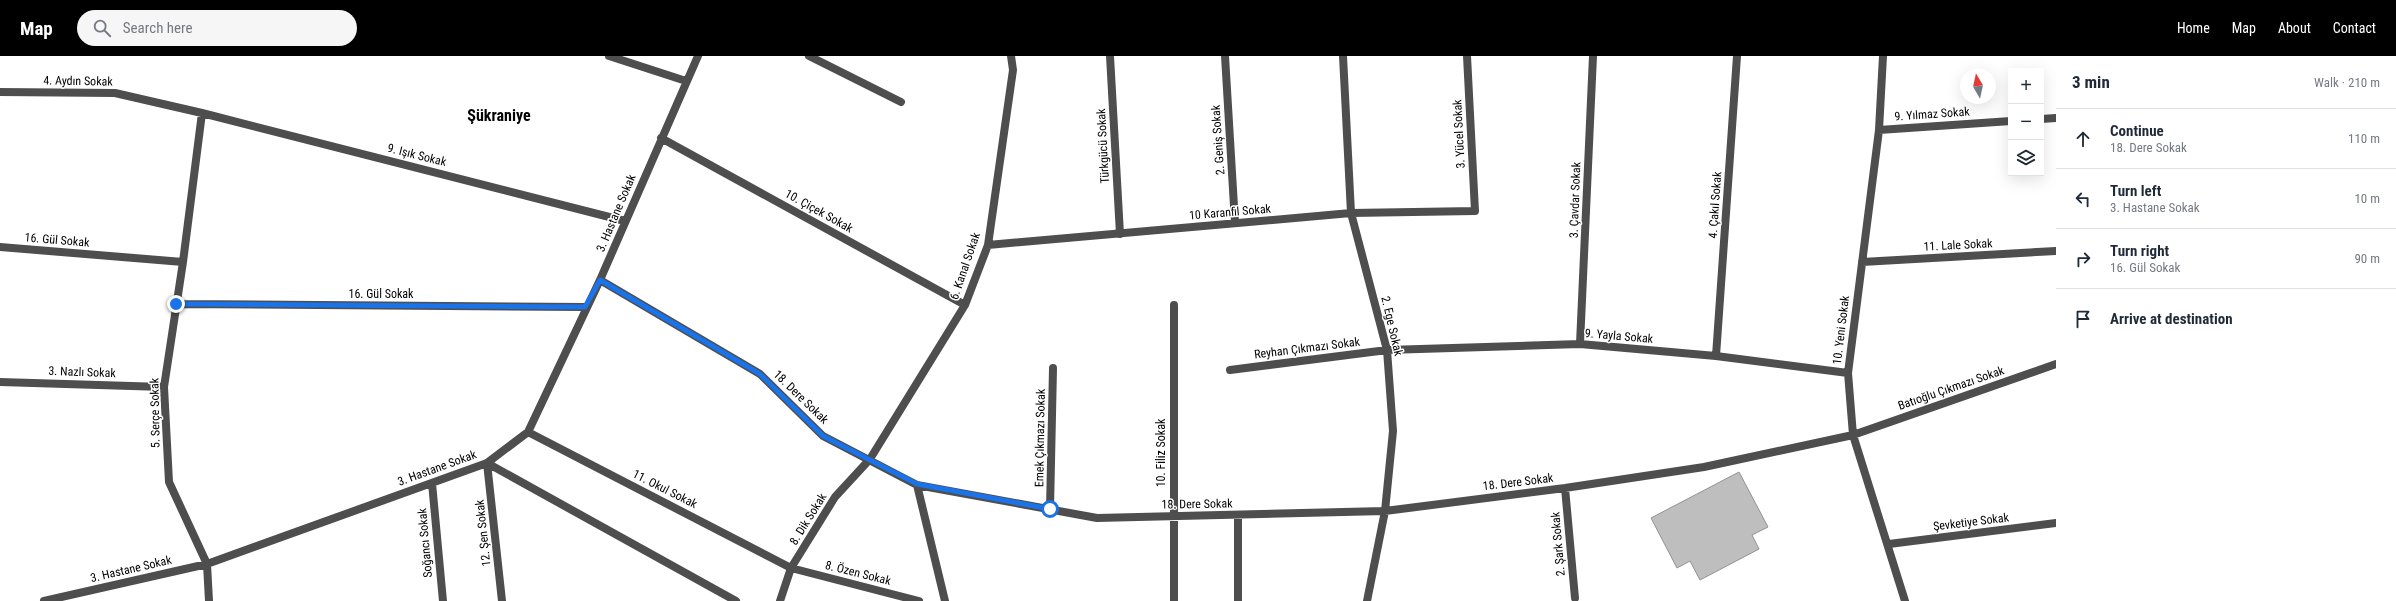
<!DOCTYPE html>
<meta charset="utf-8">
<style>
:root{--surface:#fff;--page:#f6f6f7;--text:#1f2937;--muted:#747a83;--line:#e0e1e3;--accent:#000}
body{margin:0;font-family:"Roboto Condensed",sans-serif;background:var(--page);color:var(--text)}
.controls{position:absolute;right:12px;top:12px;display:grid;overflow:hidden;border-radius:0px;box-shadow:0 4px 16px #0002}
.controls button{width:36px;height:36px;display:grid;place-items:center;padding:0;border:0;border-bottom:1px solid var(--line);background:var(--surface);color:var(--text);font:20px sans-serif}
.compass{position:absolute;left:1960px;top:12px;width:36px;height:36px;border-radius:50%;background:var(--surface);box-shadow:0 4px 16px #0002;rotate:351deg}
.stop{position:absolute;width:12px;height:12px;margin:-9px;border:3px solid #1a73e8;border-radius:50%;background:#fff}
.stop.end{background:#1a73e8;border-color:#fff;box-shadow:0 1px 4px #0008}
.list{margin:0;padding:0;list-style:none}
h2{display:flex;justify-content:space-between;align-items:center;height:52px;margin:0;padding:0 16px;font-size:17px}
h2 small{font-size:13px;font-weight:400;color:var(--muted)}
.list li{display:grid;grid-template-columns:26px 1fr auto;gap:12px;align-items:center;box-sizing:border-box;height:60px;padding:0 16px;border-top:1px solid var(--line)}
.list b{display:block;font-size:15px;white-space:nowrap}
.list p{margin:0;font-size:13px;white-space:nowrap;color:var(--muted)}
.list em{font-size:13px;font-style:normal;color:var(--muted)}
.icon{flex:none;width:22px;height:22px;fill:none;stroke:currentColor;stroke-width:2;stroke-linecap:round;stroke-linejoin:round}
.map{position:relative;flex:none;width:2056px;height:545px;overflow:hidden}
header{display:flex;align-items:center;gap:24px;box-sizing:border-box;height:56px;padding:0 20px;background:var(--accent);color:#fff}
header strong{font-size:19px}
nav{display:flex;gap:22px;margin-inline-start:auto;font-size:14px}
.search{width:280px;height:36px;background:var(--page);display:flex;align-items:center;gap:10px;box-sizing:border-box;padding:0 14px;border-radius:22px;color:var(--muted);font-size:15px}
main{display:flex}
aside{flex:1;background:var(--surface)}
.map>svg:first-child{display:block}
</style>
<header>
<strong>Map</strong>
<div class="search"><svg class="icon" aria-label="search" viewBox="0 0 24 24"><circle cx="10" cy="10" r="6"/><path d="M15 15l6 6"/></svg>Search here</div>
<nav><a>Home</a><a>Map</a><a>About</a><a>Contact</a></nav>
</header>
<main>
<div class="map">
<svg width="2056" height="545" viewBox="0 0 2056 545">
<rect width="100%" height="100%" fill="#fff"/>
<path fill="#bebebe" stroke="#929292" d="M1739,416L1768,471L1752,479L1759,493L1700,524L1690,505L1677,512L1651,462Z"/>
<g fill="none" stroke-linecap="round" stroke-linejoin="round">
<path stroke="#4e4e4e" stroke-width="8" d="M609,0L686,25
M809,0L901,46
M1110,0L1120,178
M1225,0L1235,167
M1343,0L1351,157L1387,294L1393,375L1385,455L1367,545
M1883,0L1879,74L1848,317L1853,379L1905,545
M0,36L115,37L202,57L625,165
M202,57L183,206L164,331L169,426L207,508L209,545
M2041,63L2056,62
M1879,74L2011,65
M661,82L965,249
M988,189L1351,157L1475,155L1467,0
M0,191L183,206
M1862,206L2056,195
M600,224L760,318L823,380L917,429L1097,462L1385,455L1565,432L1704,411L1853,379L2056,308
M176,248L585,251
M1580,288L1593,0
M1716,300L1737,0
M1230,314L1387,294L1580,288L1716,300L1848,317
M0,326L164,331
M528,376L791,512L919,545
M487,407L736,545
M487,407L502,545
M432,427L443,545
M917,429L945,545
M1565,432L1575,542
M1050,453L1053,312
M1238,459V545
M1889,488L2056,467
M44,545L207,508L487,407L528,376L600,224L698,0
M780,545L791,512L835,441L870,403L965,249L988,189L1013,14L1011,0
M1174,545V249"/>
</g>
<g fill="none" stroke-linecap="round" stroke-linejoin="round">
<path stroke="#1a73e8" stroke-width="5" d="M176,248L585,251L600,224L760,318L823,380L917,428L1050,453"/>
</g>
<g text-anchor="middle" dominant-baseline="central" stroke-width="3" stroke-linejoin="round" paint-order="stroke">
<g font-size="12" fill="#000" stroke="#fff">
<text transform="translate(78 25) rotate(1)">4. Aydın Sokak</text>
<text transform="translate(1932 58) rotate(-4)">9. Yılmaz Sokak</text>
<text transform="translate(1459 78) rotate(-93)">3. Yücel Sokak</text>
<text transform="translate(1218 84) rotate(-94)">2. Geniş Sokak</text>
<text transform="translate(1103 90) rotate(-93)">Türkgücü Sokak</text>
<text transform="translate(417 99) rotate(14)">9. Işık Sokak</text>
<text transform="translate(1575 144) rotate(-88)">3. Çavdar Sokak</text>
<text transform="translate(1715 149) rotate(-86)">4. Çakıl Sokak</text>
<text transform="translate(819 155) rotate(29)">10. Çiçek Sokak</text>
<text transform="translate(1230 156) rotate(-5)">10 Karanfil Sokak</text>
<text transform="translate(616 157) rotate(-67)">3. Hastane Sokak</text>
<text transform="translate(57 184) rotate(5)">16. Gül Sokak</text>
<text transform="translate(1958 189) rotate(-3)">11. Lale Sokak</text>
<text transform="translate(965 210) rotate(-71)">6. Kanal Sokak</text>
<text x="381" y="238">16. Gül Sokak</text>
<text transform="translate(1392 270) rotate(77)">2. Ege Sokak</text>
<text transform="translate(1841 274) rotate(-83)">10. Yeni Sokak</text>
<text transform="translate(1619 280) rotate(5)">9. Yayla Sokak</text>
<text transform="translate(1307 292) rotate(-7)">Reyhan Çıkmazı Sokak</text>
<text transform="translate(82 316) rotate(2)">3. Nazlı Sokak</text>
<text transform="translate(1951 332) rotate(-19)">Batıoğlu Çıkmazı Sokak</text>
<text transform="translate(801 341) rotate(44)">18. Dere Sokak</text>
<text transform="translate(155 357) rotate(-91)">5. Serçe Sokak</text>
<text transform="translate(1040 382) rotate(-89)">Emek Çıkmazı Sokak</text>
<text transform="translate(1161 397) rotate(-90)">10. Filiz Sokak</text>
<text transform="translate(437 412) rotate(-20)">3. Hastane Sokak</text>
<text transform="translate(1518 426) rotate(-7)">18. Dere Sokak</text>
<text transform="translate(665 433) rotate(27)">11. Okul Sokak</text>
<text transform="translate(1197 448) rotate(-1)">18. Dere Sokak</text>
<text transform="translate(808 463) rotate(-58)">8. Dik Sokak</text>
<text transform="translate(1971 466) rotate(-7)">Şevketiye Sokak</text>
<text transform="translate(483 477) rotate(-96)">12. Şen Sokak</text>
<text transform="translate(425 487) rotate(-95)">Soğancı Sokak</text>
<text transform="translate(1558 488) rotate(-95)">2. Şark Sokak</text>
<text transform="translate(131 513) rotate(-13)">3. Hastane Sokak</text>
<text transform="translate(858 517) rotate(14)">8. Özen Sokak</text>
</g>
<g font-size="16" font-weight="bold" fill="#000" stroke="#fff">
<text x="499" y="59">Şükraniye</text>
</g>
</g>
</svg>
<div class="controls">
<button>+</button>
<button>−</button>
<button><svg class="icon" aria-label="layers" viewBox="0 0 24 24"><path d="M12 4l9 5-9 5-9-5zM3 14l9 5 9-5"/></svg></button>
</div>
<svg class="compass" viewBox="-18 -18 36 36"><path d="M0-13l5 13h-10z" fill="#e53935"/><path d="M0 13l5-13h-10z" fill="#747a83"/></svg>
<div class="stop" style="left:1050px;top:453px"></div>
<div class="stop end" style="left:176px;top:248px"></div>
</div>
<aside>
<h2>3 min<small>Walk · 210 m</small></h2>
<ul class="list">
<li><svg class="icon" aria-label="ahead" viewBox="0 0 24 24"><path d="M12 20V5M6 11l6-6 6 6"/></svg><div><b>Continue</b><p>18. Dere Sokak</p></div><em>110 m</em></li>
<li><svg class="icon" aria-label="left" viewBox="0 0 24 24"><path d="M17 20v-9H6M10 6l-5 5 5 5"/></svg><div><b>Turn left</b><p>3. Hastane Sokak</p></div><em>10 m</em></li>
<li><svg class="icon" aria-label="right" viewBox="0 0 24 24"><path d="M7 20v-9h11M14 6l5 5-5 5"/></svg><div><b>Turn right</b><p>16. Gül Sokak</p></div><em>90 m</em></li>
<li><svg class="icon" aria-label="arrive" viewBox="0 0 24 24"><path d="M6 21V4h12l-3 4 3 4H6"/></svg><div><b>Arrive at destination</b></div></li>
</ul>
</aside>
</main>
